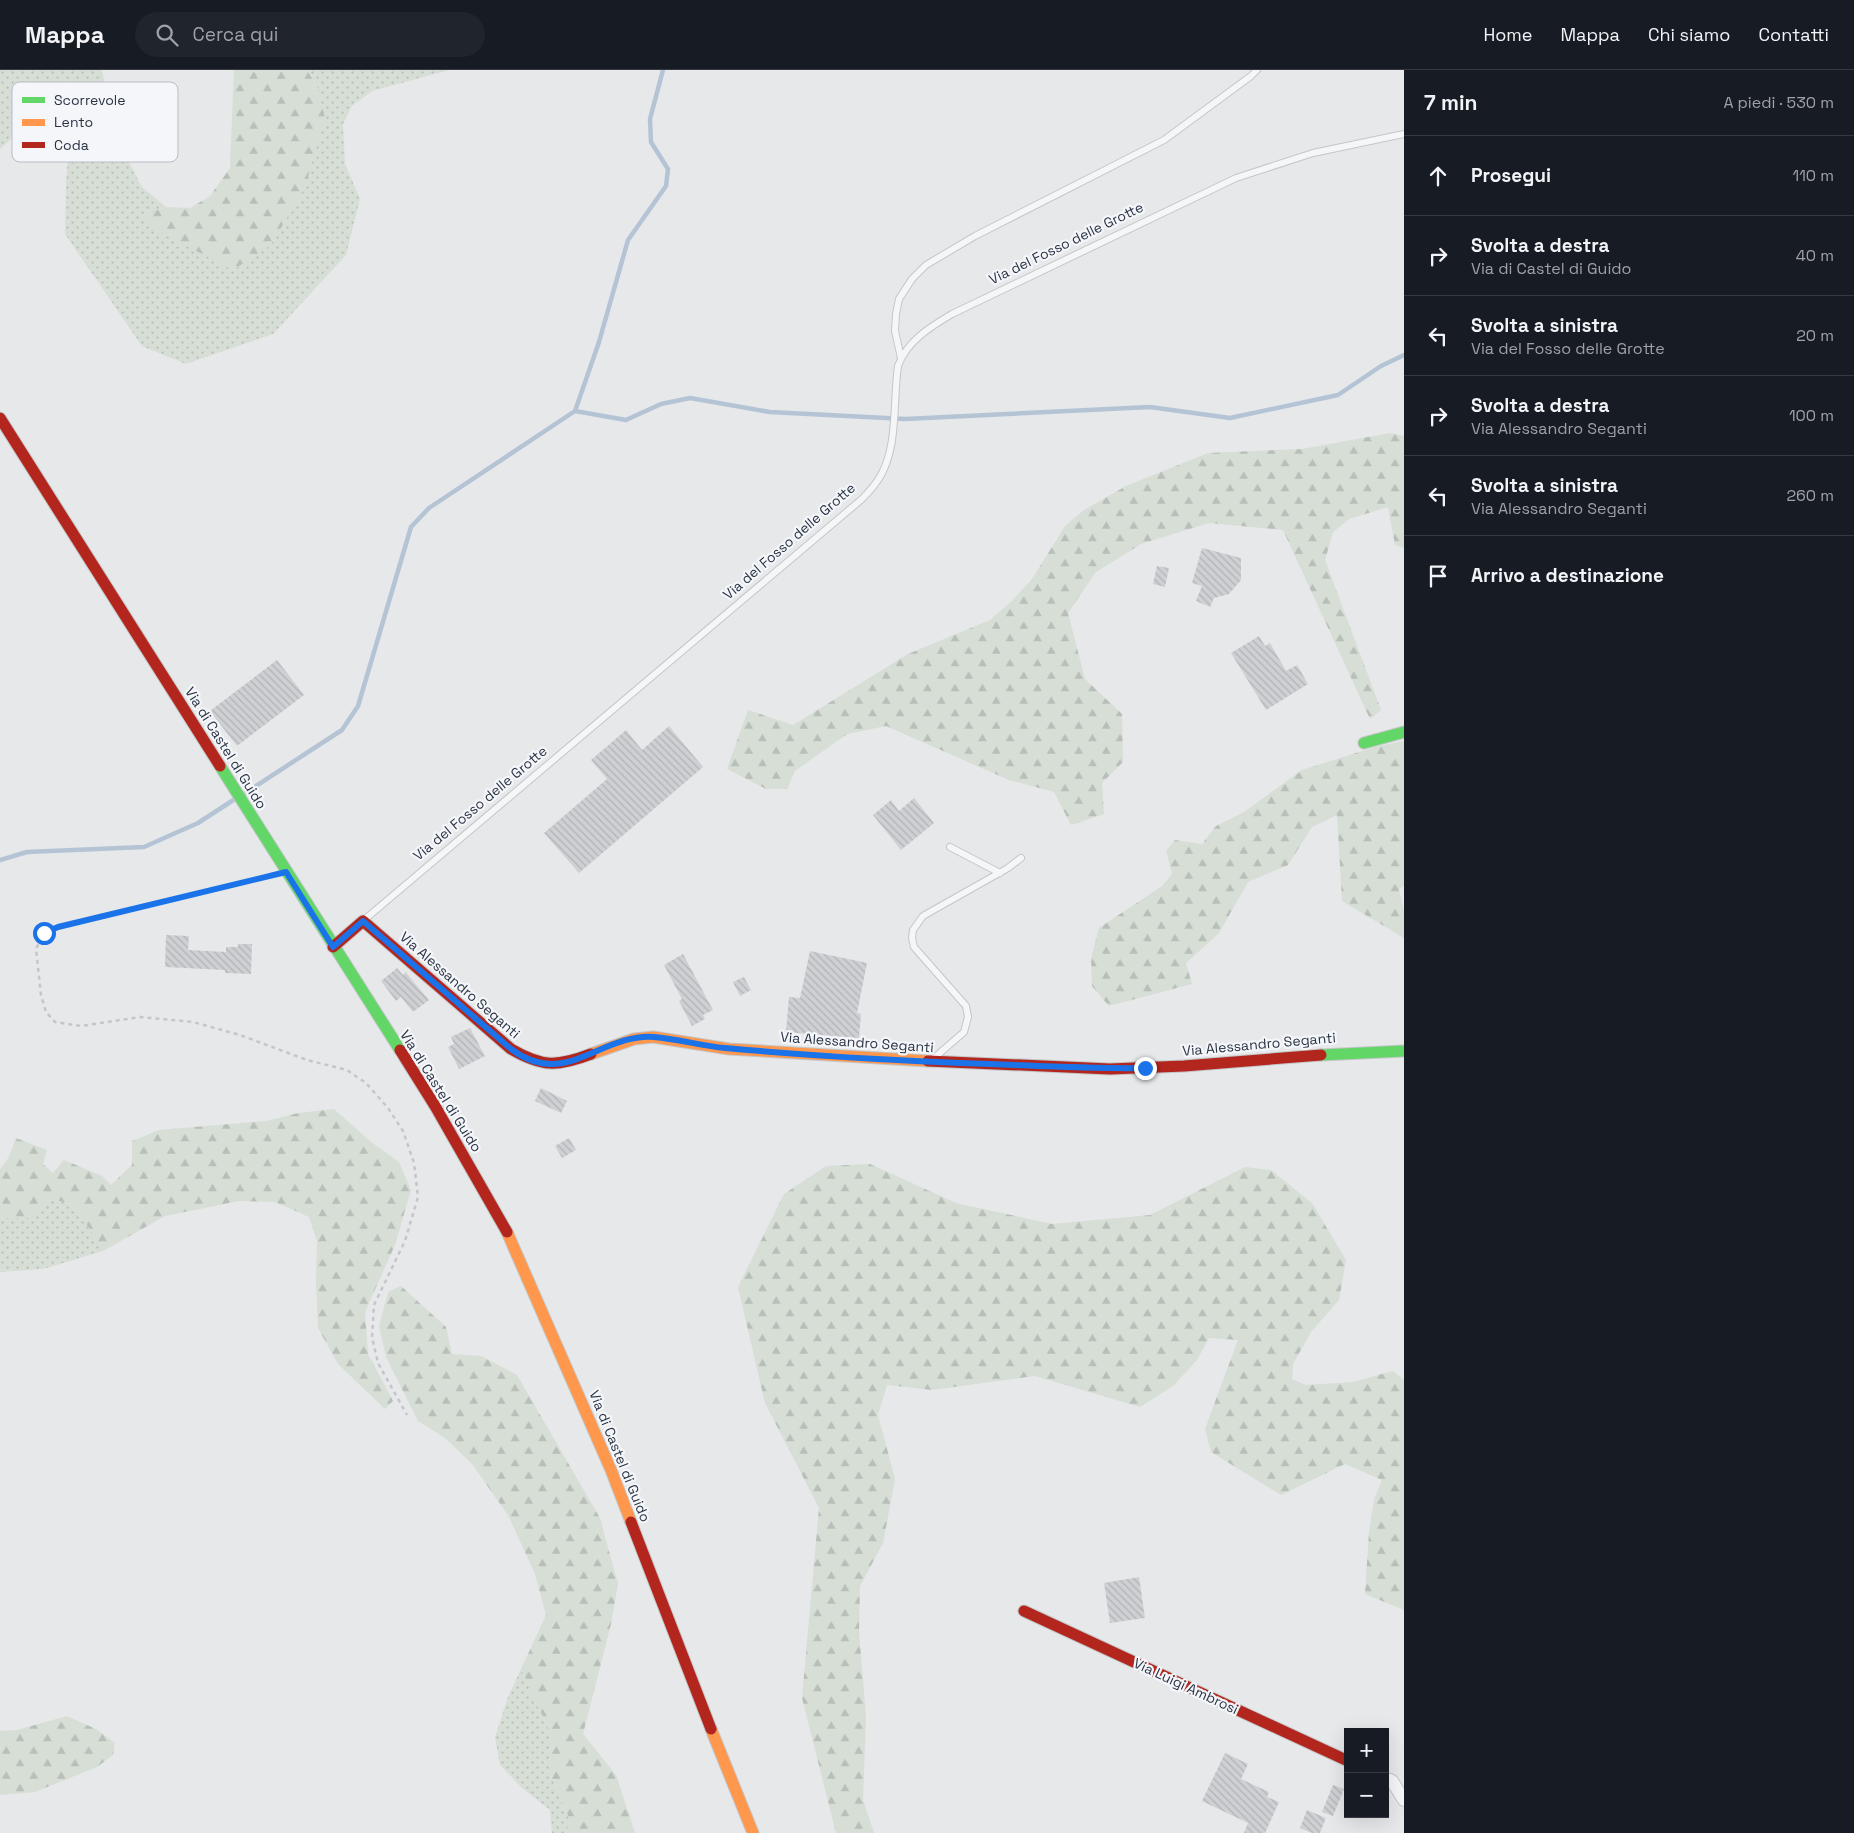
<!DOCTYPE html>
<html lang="it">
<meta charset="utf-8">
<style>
:root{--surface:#171b24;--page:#20242c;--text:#f1f3f6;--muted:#9ea1a6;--line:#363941}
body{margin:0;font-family:"Space Grotesk",sans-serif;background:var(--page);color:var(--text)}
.controls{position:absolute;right:15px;bottom:15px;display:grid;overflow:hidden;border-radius:0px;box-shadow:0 5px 20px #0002}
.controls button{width:45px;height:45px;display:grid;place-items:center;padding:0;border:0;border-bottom:1px solid var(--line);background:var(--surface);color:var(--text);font:25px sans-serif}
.stop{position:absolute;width:15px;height:15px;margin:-11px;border:4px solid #1a73e8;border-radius:50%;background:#fff}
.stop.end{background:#1a73e8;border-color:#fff;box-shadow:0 1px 5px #0008}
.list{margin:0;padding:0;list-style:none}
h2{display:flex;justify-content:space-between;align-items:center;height:65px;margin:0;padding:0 20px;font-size:21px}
h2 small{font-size:16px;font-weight:400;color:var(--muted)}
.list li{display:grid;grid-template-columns:32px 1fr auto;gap:15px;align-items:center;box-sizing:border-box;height:80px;padding:0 20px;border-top:1px solid var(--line)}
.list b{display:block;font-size:19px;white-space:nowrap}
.list p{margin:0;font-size:16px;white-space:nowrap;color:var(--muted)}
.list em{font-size:16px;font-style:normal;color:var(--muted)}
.icon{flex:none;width:28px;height:28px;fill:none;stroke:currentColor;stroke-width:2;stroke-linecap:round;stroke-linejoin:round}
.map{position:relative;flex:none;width:1404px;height:1763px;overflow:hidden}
header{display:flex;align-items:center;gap:30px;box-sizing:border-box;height:70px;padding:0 25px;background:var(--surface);border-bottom:1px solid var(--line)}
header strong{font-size:24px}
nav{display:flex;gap:28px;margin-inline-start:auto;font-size:18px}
.search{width:350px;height:45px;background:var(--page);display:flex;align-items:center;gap:12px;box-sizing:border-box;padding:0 18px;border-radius:28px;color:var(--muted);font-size:19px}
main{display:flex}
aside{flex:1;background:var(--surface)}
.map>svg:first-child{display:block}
</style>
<header>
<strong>Mappa</strong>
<div class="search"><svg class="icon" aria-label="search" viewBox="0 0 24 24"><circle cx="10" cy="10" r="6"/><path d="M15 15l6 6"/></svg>Cerca qui</div>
<nav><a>Home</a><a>Mappa</a><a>Chi siamo</a><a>Contatti</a></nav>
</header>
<main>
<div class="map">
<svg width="1404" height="1763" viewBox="0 0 1404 1763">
<defs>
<pattern id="grass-dots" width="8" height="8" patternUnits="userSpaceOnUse" patternTransform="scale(1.25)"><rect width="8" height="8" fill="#d6ded6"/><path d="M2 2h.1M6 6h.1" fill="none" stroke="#b8bfb9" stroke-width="1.8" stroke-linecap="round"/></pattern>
<pattern id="forest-firs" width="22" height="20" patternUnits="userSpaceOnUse" patternTransform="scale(1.25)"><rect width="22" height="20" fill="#d6ded6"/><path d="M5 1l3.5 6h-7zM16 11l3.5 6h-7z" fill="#b8bfb9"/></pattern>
<pattern id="building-back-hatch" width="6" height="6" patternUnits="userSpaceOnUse" patternTransform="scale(1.25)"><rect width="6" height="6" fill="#ced0d3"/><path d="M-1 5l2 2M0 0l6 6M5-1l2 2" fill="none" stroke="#b1b3b6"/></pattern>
</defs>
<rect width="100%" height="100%" fill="#e6e8ea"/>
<path fill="url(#grass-dots)" d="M0,0H101L106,15L120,75L142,117L166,137L145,145L233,200L319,20L307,0H449L372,21L352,36L343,54L345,94L360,129L346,185L273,264L186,294L142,276L65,164L66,112L70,64L53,46L36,47L0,79Z
M51,1129L72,1134L96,1168L103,1181L43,1199L0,1202V1148H29Z
M521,1599L549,1660V1701L569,1748L567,1763H552L550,1740L522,1718L500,1695L495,1667L508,1627Z"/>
<path fill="url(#forest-firs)" d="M234,0H307L319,20L325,49L305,117L271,175L233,200L150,157L144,145L166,137L190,138L210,126L230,98Z
M1390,363L1404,366V478L1395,475L1388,437L1349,449L1333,462L1325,490L1381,640L1370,649L1283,460L1209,453L1141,474L1096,502L1068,543L1085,609L1122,644L1123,692L1102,713L1104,744L1071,755L1054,722L1009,710L886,656L847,664L795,701L787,719H766L727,699L748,640L793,655L908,584L990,550L1012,531L1032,509L1065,456L1084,440L1126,416L1208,383L1302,379Z
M1404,671V816L1399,819L1404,841V868L1342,831L1337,745L1312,757L1288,795L1248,812L1219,863L1186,893L1192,914L1109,936L1092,916L1091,888L1099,858L1162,816L1172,804L1166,781L1175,770L1202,774L1216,756L1244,742L1302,700L1375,677Z
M334,1039L371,1072L399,1092L411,1120L395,1175L365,1242L368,1284L393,1331L385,1339L338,1294L318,1258L316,1212L317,1171L309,1147L275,1132L239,1131L165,1146L103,1181L96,1168L72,1134L51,1129L29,1148H0V1099L9,1087L16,1068L47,1080L43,1094L53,1103L64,1090L102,1106L111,1115L132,1095V1071L159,1060L266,1051L298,1043Z
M870,1094L956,1133L1052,1154L1150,1145L1245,1097L1271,1100L1312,1133L1346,1190L1339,1230L1311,1262L1293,1294L1292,1309L1306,1315L1353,1312L1393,1301L1404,1310V1540L1365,1524L1369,1462L1374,1430L1382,1410L1345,1394L1281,1425L1211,1382L1205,1359L1238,1270L1209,1268L1197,1290L1173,1316L1140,1337L1035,1306L932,1320L887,1315L878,1345L895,1409L883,1473L860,1516L859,1561L866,1648L863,1730L874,1763H836L802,1628L819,1438L765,1333L738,1217L784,1124L826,1096Z
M401,1216L446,1257L452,1284L481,1286L517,1305L600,1448L618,1514L611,1554L583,1664L616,1705L635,1763H567L569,1748L549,1701V1660L521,1599L546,1545L535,1504L508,1445L472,1394L445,1368L418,1351L386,1287L379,1256L388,1222Z
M67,1646L96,1659L115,1673L113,1685L97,1697L35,1722L0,1725V1661L17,1660Z"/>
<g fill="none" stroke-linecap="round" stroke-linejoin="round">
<path stroke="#b4c4d5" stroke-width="4.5" d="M575,341L599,272L628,170L666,116L668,99L651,72L650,49L663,0
M242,725L342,660L358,636L411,457L429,438L575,341L626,350L661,334L690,328L770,342L905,349L1150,337L1230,348L1338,325L1381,296L1404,285
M0,790L27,782L144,777L198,753L235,729"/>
</g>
<path fill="url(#building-back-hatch)" d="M1202,478L1241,488V510L1229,524L1214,528L1210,537L1196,531L1202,516L1192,513Z
M1157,496L1169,498L1165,517L1153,514Z
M1259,566L1265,576L1270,573L1286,601L1297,595L1308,614L1266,640L1231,583Z
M277,590L304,625L237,676L210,641Z
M669,656L703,697L579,803L544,763L607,709L591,690L626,660L642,680Z
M914,728L934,753L901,780L873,745L891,730L899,741Z
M166,865L189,866L188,880L226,882V877H238V874H252L251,904L225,903V900L165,897Z
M810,881L867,893L857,943L861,944L859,968L786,962L789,927L800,928Z
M683,884L713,940L703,945L705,949L692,956L679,931L682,929L664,895Z
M397,898L403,905L406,902L407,904L429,930L413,942L401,927L396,931L381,911Z
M744,907L751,920L740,926L733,912Z
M470,958L485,986L459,999L448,977L454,974L451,967Z
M541,1018L567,1031L561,1043L535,1031Z
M569,1068L576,1080L562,1088L555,1076Z
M1139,1507L1145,1548L1110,1553L1104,1513Z
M1225,1683L1248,1694L1241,1709L1269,1722L1267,1727L1279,1732L1265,1763H1244L1248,1753L1202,1731Z
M1333,1715L1344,1719L1333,1746L1322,1742Z
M1307,1740L1326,1748L1320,1763H1312L1300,1758Z"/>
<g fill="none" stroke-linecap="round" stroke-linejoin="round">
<g stroke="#c4c6c8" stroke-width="8">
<path id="lane" d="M901,288L895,261L896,244L899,229L912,209L926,195L975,166L1164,70L1251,6L1257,0
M950,777L1000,803
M364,850L862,429C869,422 876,414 881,405C898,375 893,330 898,296C907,271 930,257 952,244L1236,108L1313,83L1404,64
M934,988L964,962L968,947L966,936L914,877L912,868L913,860L923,846L1008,798L1021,788"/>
</g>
<g stroke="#c4c6c8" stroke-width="14">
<path id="street" d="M1385,1708L1392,1711L1404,1730"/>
</g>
<g stroke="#c4c6c8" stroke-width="13">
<path id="fast" d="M1364,673L1404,662
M220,696L400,980
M1321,985L1404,981"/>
</g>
<g stroke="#c4c6c8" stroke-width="13">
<path id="slow" d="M591,984L634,969L653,967L729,979L928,991
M507,1162L611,1400L631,1452
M711,1659L753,1763"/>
</g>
<g stroke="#c4c6c8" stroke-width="13">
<path id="jam" d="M0,348L220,696
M333,877L363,851L511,979C542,997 557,997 591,984
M400,980L435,1036L507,1162
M928,991L1110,999L1184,996L1321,985
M631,1452L711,1659
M1024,1541L1348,1691"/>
</g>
<path stroke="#c5c6ca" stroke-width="2.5" stroke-dasharray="4 4" stroke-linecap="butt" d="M272,806L58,857L44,863L36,879L41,925L46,942L55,952L81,956L140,947L193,952L240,965L307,990L347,1000L366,1013L388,1038L403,1061L414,1093L418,1127L405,1171L374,1235L372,1267L378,1293L407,1345"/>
<use href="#lane" stroke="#f5f6f7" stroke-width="6"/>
<use href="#street" stroke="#f5f6f7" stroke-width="12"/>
<use href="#fast" stroke="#63d668" stroke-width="11"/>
<use href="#slow" stroke="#ff974d" stroke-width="11"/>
<use href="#jam" stroke="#b3261e" stroke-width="11"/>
</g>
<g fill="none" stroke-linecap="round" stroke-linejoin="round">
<path stroke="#1a73e8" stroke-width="6" d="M44,863L58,857L286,802L333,877L363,851L511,979C565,1020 601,963 654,967C678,969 702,976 725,978C813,986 902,991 990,994C1042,996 1093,999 1145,998"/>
</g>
<g text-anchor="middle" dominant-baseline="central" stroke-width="4.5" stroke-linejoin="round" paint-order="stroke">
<g font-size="14" fill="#2b3445" stroke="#f4f6f9">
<text transform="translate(1066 173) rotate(-26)">Via del Fosso delle Grotte</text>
<text transform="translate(789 471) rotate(-41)">Via del Fosso delle Grotte</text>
<text transform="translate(226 678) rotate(58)">Via di Castel di Guido</text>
<text transform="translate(480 733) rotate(-40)">Via del Fosso delle Grotte</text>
<text transform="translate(460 915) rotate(41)">Via Alessandro Seganti</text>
<text transform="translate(857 972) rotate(4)">Via Alessandro Seganti</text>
<text transform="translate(1259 974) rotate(-5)">Via Alessandro Seganti</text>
<text transform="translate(441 1021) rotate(58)">Via di Castel di Guido</text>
<text transform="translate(620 1386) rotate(68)">Via di Castel di Guido</text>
<text transform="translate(1186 1616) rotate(25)">Via Luigi Ambrosi</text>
</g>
</g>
<rect x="12" y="12" width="166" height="80" rx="8" fill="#f4f6f9" stroke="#b8bcc3" stroke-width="1"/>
<rect x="22" y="27" width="23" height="6" fill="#63d668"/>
<rect x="22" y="49" width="23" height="7" fill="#ff974d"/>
<rect x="22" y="72" width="23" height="6" fill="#b3261e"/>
<g font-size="14" fill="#2b3445">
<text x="54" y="35">Scorrevole</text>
<text x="54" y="57">Lento</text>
<text x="54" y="80">Coda</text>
</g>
</svg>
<div class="controls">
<button>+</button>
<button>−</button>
</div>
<div class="stop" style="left:44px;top:863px"></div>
<div class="stop end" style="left:1145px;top:998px"></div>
</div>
<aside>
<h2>7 min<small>A piedi · 530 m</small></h2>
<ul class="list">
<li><svg class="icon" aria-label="ahead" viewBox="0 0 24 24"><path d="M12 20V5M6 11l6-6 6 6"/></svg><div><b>Prosegui</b></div><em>110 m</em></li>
<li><svg class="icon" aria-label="right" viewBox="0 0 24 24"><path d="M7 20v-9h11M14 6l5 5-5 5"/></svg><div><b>Svolta a destra</b><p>Via di Castel di Guido</p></div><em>40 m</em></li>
<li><svg class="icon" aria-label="left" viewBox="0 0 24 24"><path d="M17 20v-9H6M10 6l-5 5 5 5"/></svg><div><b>Svolta a sinistra</b><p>Via del Fosso delle Grotte</p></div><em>20 m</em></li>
<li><svg class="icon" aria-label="right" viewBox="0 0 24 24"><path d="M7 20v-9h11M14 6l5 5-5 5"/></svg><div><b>Svolta a destra</b><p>Via Alessandro Seganti</p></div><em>100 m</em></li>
<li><svg class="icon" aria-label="left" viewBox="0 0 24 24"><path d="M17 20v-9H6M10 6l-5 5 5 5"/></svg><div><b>Svolta a sinistra</b><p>Via Alessandro Seganti</p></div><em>260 m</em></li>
<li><svg class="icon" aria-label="arrive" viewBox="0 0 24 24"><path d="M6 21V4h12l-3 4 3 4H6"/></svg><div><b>Arrivo a destinazione</b></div></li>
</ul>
</aside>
</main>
